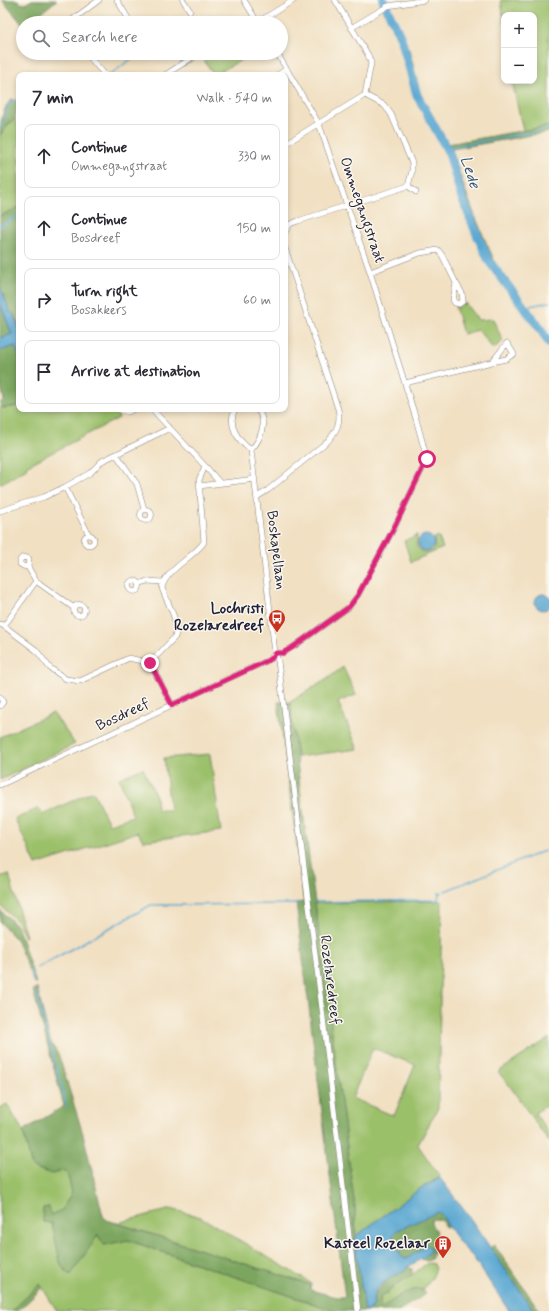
<!DOCTYPE html>
<meta charset="utf-8">
<style>
:root{--surface:#fff;--page:#f7f7f7;--text:#2b2b33;--muted:#7c7c81;--line:#e1e1e2}
body{margin:0;font-family:Mynerve,sans-serif;background:var(--page);color:var(--text)}
.controls{position:absolute;right:12px;top:12px;display:grid;overflow:hidden;border-radius:8px;box-shadow:0 2px 6px #0003}
.controls button{width:36px;height:36px;display:grid;place-items:center;padding:0;border:0;border-bottom:1px solid var(--line);background:var(--surface);color:var(--text);font:20px sans-serif}
.stop{position:absolute;width:12px;height:12px;margin:-9px;border:3px solid #db2777;border-radius:50%;background:#fff}
.stop.end{background:#db2777;border-color:#fff;box-shadow:0 1px 4px #0008}
.list{margin:0;padding:0;list-style:none}
h2{display:flex;justify-content:space-between;align-items:center;height:52px;margin:0;padding:0 16px;font-size:17px}
h2 small{font-size:13px;font-weight:400;color:var(--muted)}
.list li{display:grid;grid-template-columns:26px 1fr auto;gap:12px;align-items:center;box-sizing:border-box;height:64px;margin:0 8px 8px;padding:0 8px;border:1px solid var(--line);border-radius:8px}
.list b{display:block;font-size:15px;white-space:nowrap}
.list p{margin:0;font-size:13px;white-space:nowrap;color:var(--muted)}
.list em{font-size:13px;font-style:normal;color:var(--muted)}
.icon{flex:none;width:22px;height:22px;fill:none;stroke:currentColor;stroke-width:2;stroke-linecap:round;stroke-linejoin:round}
.map{position:relative;flex:none;width:549px;height:1311px;overflow:hidden}
.search{position:absolute;background:var(--surface);box-shadow:0 2px 6px #0003;left:16px;top:16px;width:272px;height:44px;display:flex;align-items:center;gap:10px;box-sizing:border-box;padding:0 14px;border-radius:22px;color:var(--muted);font-size:15px}
.panel{position:absolute;background:var(--surface);box-shadow:0 2px 6px #0003;left:16px;top:72px;width:272px;height:340px;border-radius:8px}
.map>svg:first-child{display:block}
</style>
<div class="map">
<svg width="549" height="1311" viewBox="0 0 549 1311">
<rect width="100%" height="100%" fill="#fbf7ec"/>
<filter id="ink" filterUnits="userSpaceOnUse"><feTurbulence type="fractalNoise" baseFrequency=".025" numOctaves="2"/><feDisplacementMap in="SourceGraphic" scale="8" xChannelSelector="R" yChannelSelector="G"/><feConvolveMatrix kernelMatrix="1 2 1 2 8 2 1 2 1" color-interpolation-filters="sRGB"/></filter>
<filter id="wash" filterUnits="userSpaceOnUse"><feTurbulence type="fractalNoise" baseFrequency=".012" numOctaves="4" result="noise"/><feDisplacementMap in="SourceGraphic" scale="16" xChannelSelector="R" yChannelSelector="G"/><feGaussianBlur stdDeviation="0.9" result="paint"/><feColorMatrix in="noise" values="0 0 0 0 0 0 0 0 0 0 0 0 0 0 0 0 0 1.4 0 .05"/><feComposite in="paint" operator="in"/></filter>
<g filter="url(#wash)">
<rect width="100%" height="100%" fill="#f1e0c2"/>
<path fill="#9bc06b" stroke="#5e7153" fill-rule="evenodd" d="M501,0H549V126L523,131L512,81H534V15H504V23Z
M176,53H239L243,59L214,75L201,56L183,66Z
M15,119L19,129V207L0,216V135L11,122Z
M465,303L478,320L493,319L503,341L493,349L478,330L463,334L455,306L459,307Z
M0,406L3,408L19,406V409H115L119,418L26,466L27,469L0,484Z
M417,535V547L423,552C433,553 436,547 434,538L438,536L443,548L411,562L404,541Z
M343,667L356,695L338,702L358,749L297,757L290,702L327,679Z
M53,713L75,744L0,780V737Z
M210,754L221,831L143,841L138,832L36,865L15,819L39,808L42,815L93,791L109,824L133,816L119,778L143,768L156,796L157,810H170L164,758Z
M9,874L26,937H25L18,922L0,905V877Z
M442,901L438,1108L418,1145L440,1177L421,1188L356,1236L355,1208L315,903ZM373,1048L415,1065L394,1116L352,1098Z
M549,1038V1104L535,1113L549,1134V1142L509,1085L498,1072Z
M7,1104L23,1131L32,1167L52,1174L62,1171L67,1172L72,1192L62,1210L51,1215L49,1207L43,1208V1222L52,1223L61,1266L70,1275L98,1235L104,1245L127,1240L335,1311H57L40,1284L12,1311H0V1108Z
M171,1209L201,1217L311,1283V1285L117,1223Z
M430,1263L434,1264L436,1269L432,1278L423,1290L420,1289L398,1297L383,1308L379,1306L380,1299L383,1295L389,1292L397,1284L412,1275L426,1264Z"/>
<path fill="#7ca65f" stroke="#4f644d" d="M2,0H18L20,3L25,4L32,0H57L28,23H23V25Z
M407,49H409L421,97L434,118L448,144L549,126V132L452,149C463,188 478,225 495,262H492L474,224L448,149L419,95Z
M12,99L18,102L15,119L10,122L0,135C0,123 3,107 12,99Z
M19,207V329L13,313L10,312L0,286V216Z
M0,304L12,334L0,338Z
M16,346L19,356V406L3,408L0,406V403L4,400L0,382V351Z
M278,702H290L302,804L355,1208V1244L365,1311H335L128,1240L104,1245L98,1235L71,1275L61,1266L52,1223L43,1222V1208L49,1207L51,1215L62,1210L72,1192L67,1173L62,1171L52,1174L32,1167L23,1131L64,1106L33,990L37,988L50,1041L59,1056L83,1134L103,1216L107,1220L311,1285L310,1290L337,1297H345L296,903L304,902Z
M0,910L12,921L18,928L36,983L35,984L16,939L0,922Z
M438,1212L442,1214L448,1227H445L441,1220L433,1219L431,1220C431,1226 434,1227 436,1232C440,1240 434,1243 433,1250C433,1254 433,1256 431,1259L427,1261L421,1259L426,1256L431,1250L427,1245L406,1259L401,1257C399,1248 393,1245 393,1234L398,1230Z
M494,1245L540,1311H534L490,1248Z
M408,1267L412,1269V1275L397,1284L389,1292L383,1295L380,1299V1306L383,1308C390,1301 412,1286 421,1290C424,1290 425,1292 426,1294L398,1311H367L374,1306C373,1297 374,1293 382,1286C385,1284 387,1280 391,1277C397,1274 403,1272 408,1267Z
M40,1284L42,1288L18,1311H12Z"/>
<path fill="#57a6d1" stroke="#3c6486" d="M0,286L10,312L13,313L19,329V356L15,346L0,351V338L12,334L0,304Z
M418 543a8 8 0 1 1 16 0a8 8 0 1 1-16 0Z
M535 602a8 8 0 1 1 16 0a8 8 0 1 1-16 0Z
M440,1178L470,1218L534,1311H509L473,1257C464,1249 456,1238 449,1228C445,1222 444,1216 438,1212L398,1230L393,1234L394,1244L402,1257L406,1259L427,1245L429,1246L431,1250L426,1256L408,1267L403,1272L391,1277L378,1288L375,1292L373,1298L374,1306L367,1311H365L355,1244L356,1236L421,1188Z"/>
<g fill="none" stroke-linecap="round" stroke-linejoin="round">
<path stroke="#57a6d1" stroke-width="1.5" d="M198,23L211,17
M110,75L139,53
M0,128L10,102L19,99
M446,148L549,129
M0,226L19,215
M525,307L549,302
M445,891L549,849
M316,902L438,900L439,893H441
M37,968L151,905L299,904
M31,971L33,982
M36,992L67,1107"/>
<path stroke="#57a6d1" stroke-width="9" d="M383,0L401,38L417,95L449,153L461,195L478,237L489,261L540,328L549,343"/>
</g>
</g>
<g filter="url(#ink)">
<g fill="none" stroke-linecap="round" stroke-linejoin="round">
<g stroke="#8a817e" stroke-width="6">
<path id="street" d="M117,0L131,23
M183,0L190,11
M244,0L258,23
M335,0L368,55L371,63L365,95
M258,22L294,0
M68,23L99,0
M351,28L388,6L425,0
M86,53L105,75
M165,75L190,59L186,53
M277,75L287,69
M285,144L365,95
M408,186L416,192
M285,232L290,224L298,221L408,186L412,171V163L391,114L384,105L365,95
M370,272L420,253L438,250L442,255L456,283L453,300L455,303L459,304L463,301L462,293L456,283
M405,383L492,362L506,359L514,354L507,343L492,362
M118,409L128,412L134,409
M152,409L205,466
M235,409C227,425 238,441 251,450L275,653L278,661L322,1009L358,1311
M251,450C261,439 268,422 257,409
M116,454L137,484L144,509
M199,486L255,479
M65,487L89,535
M257,497L268,490L329,440C337,430 341,422 338,409L285,248
M140.5 515a5.5 5.5 0 1 1 11 0a5.5 5.5 0 1 1-11 0Z
M0,511L44,497L65,487L90,473L102,461L170,428
M84 540a5 5 0 1 1 10 0a5 5 0 1 1-10 0Z
M23,557L27,558L29,559L28,567L23,566L20,564V560Z
M28,567L36,581
M128.5 586a5.5 5.5 0 1 1 11 0a5.5 5.5 0 1 1-11 0Z
M139,584L147,581L163,582
M73.5 610a5.5 5.5 0 1 1 11 0a5.5 5.5 0 1 1-11 0Z
M0,624L4,626L36,650L50,668L66,679L80,681L129,658L150,663
M4,626L36,581L74,608
M275,653H283L293,647L349,607L358,595L396,524L427,459L416,419L370,272L319,124L277,53
M150,663L175,637C180,621 167,603 162,588C165,570 194,557 204,542L199,480L205,466L220,483
M150,663L172,705
M0,697L3,702L0,706
M0,785L260,664L271,659L275,653"/>
</g>
<use href="#street" stroke="#fff" stroke-width="5"/>
</g>
</g>
<g fill="none" stroke-linecap="round" stroke-linejoin="round" filter="url(#ink)">
<path stroke="#db2777" stroke-width="5" d="M150,663L172,705L271,659L276,653H283L293,647L349,607L358,595L396,524L427,459"/>
</g>
<defs>
<g id="bus-pin" transform="scale(0.9)"><path d="M0 17L-7.5 6A9.5 9.5 0 1 1 7.5 6Z" fill="#c8321e" stroke="#fbf7ec"/><path d="M-5-6H5V4H4V6H2V4H-2V6H-4V4H-5ZM-3.5-4V0h7V-4ZM-3.5 1.2v1.5H-2V1.2ZM2 1.2v1.5H3.5V1.2Z" fill="#fff"/></g>
<g id="building-pin" transform="scale(0.9)"><path d="M0 17L-7.5 6A9.5 9.5 0 1 1 7.5 6Z" fill="#c8321e" stroke="#fbf7ec"/><path d="M-4-6H4V6H1V3H-1V6H-4ZM-2.5-4.3h1.7v1.8h-1.7ZM.8-4.3h1.7v1.8H.8ZM-2.5-1h1.7V.8h-1.7ZM.8-1h1.7V.8H.8Z" fill="#fff"/></g>
</defs>
<g fill-rule="evenodd">
<use href="#bus-pin" x="277" y="618"/>
<use href="#building-pin" x="443" y="1244"/>
</g>
<g text-anchor="middle" dominant-baseline="central" stroke-width="3" stroke-linejoin="round" paint-order="stroke">
<g font-size="15" fill="#22223b" stroke="#fbf7ec">
<text transform="translate(362 210) rotate(71)">Ommegangstraat</text>
<text transform="translate(276 550) rotate(83)">Boskapellaan</text>
<text transform="translate(123 715) rotate(-25)">Bosdreef</text>
<text transform="translate(330 980) rotate(83)">Rozelaredreef</text>
</g>
<g font-size="15" font-weight="bold" fill="#22223b" stroke="#fbf7ec" text-anchor="end">
<text x="264" y="609">Lochristi<tspan x="264" dy="17">Rozelaredreef</tspan></text>
<text x="430" y="1244">Kasteel Rozelaar</text>
</g>
<g font-size="16" font-style="italic" fill="#375777" stroke="#fbf7ec">
<text transform="translate(470 172) rotate(72)">Lede</text>
</g>
</g>
</svg>
<div class="controls">
<button>+</button>
<button>−</button>
</div>
<div class="stop" style="left:427px;top:459px"></div>
<div class="stop end" style="left:150px;top:663px"></div>
<div class="search"><svg class="icon" aria-label="search" viewBox="0 0 24 24"><circle cx="10" cy="10" r="6"/><path d="M15 15l6 6"/></svg>Search here</div>
<section class="panel">
<h2>7 min<small>Walk · 540 m</small></h2>
<ul class="list">
<li><svg class="icon" aria-label="ahead" viewBox="0 0 24 24"><path d="M12 20V5M6 11l6-6 6 6"/></svg><div><b>Continue</b><p>Ommegangstraat</p></div><em>330 m</em></li>
<li><svg class="icon" aria-label="ahead" viewBox="0 0 24 24"><path d="M12 20V5M6 11l6-6 6 6"/></svg><div><b>Continue</b><p>Bosdreef</p></div><em>150 m</em></li>
<li><svg class="icon" aria-label="right" viewBox="0 0 24 24"><path d="M7 20v-9h11M14 6l5 5-5 5"/></svg><div><b>Turn right</b><p>Bosakkers</p></div><em>60 m</em></li>
<li><svg class="icon" aria-label="arrive" viewBox="0 0 24 24"><path d="M6 21V4h12l-3 4 3 4H6"/></svg><div><b>Arrive at destination</b></div></li>
</ul>
</section>
</div>
